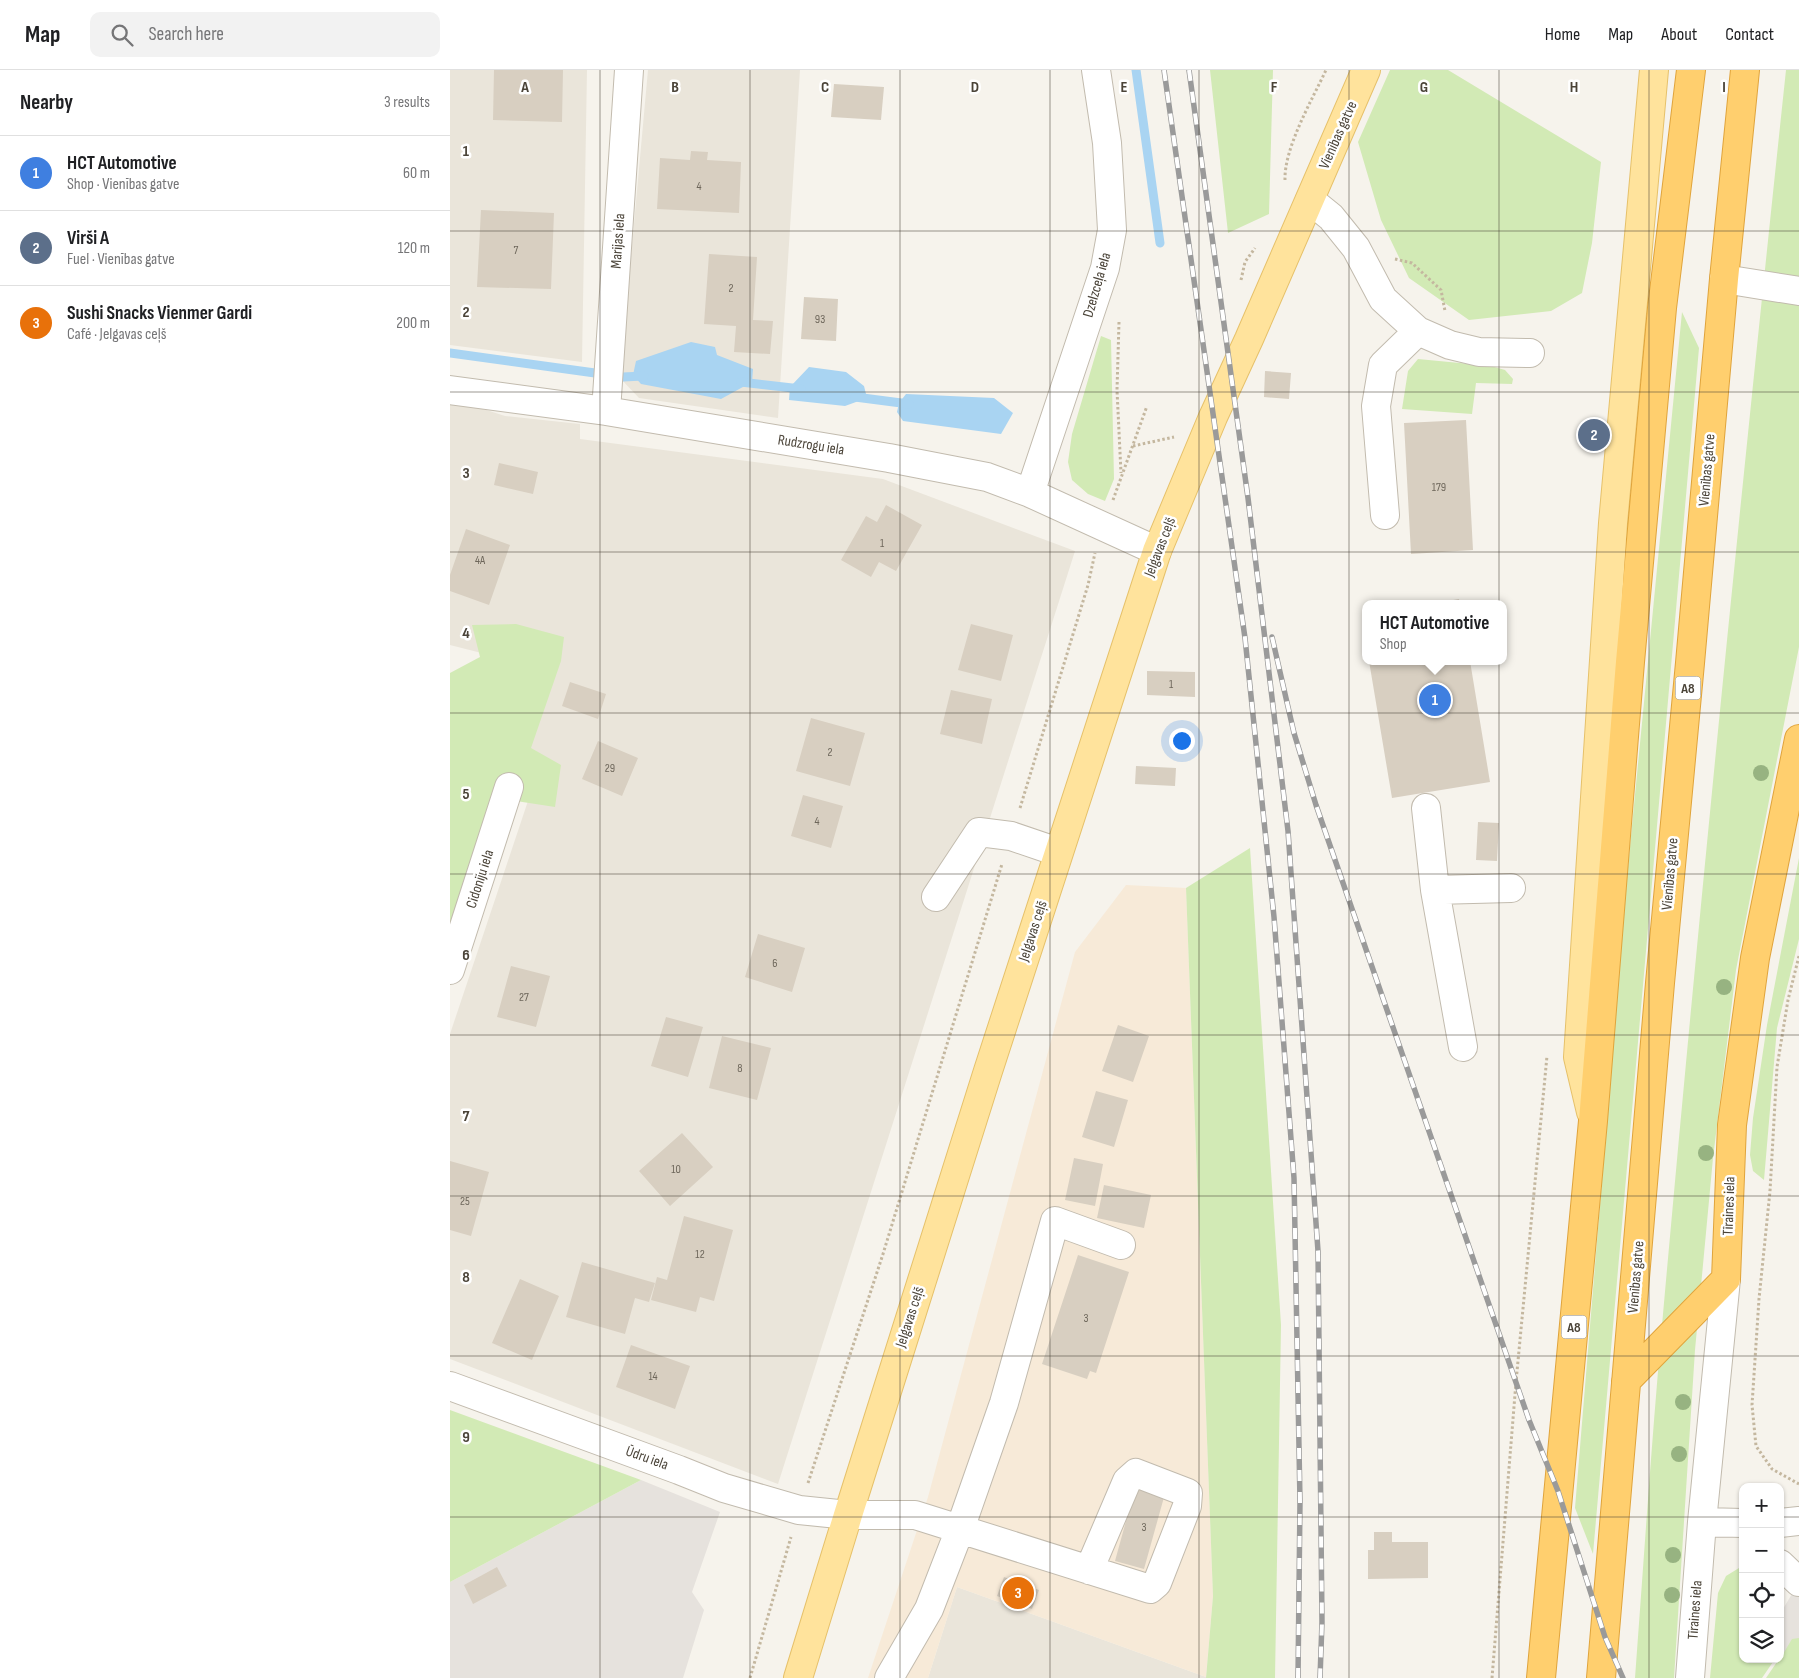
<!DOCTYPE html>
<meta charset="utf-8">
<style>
:root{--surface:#fff;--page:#f2f2f2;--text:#202124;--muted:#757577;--line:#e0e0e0;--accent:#111827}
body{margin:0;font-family:"Sofia Sans Condensed",sans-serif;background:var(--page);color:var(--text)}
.controls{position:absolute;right:15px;bottom:15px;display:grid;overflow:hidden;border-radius:10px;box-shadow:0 1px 4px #0004}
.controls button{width:45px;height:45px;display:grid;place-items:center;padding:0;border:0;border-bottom:1px solid var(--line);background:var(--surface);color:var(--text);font:25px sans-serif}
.you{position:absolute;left:731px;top:670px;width:18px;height:18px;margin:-12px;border:4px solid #fff;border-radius:50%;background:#1a73e8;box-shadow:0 0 0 8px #1a73e833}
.badge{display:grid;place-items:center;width:32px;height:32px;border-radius:50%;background:var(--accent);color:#fff;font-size:16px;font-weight:700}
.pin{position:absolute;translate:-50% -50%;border:2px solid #fff;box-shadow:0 1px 5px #0006}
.popup{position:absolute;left:912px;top:530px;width:145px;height:65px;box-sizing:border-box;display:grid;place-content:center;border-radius:10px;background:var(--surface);filter:drop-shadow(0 1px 4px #0005);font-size:16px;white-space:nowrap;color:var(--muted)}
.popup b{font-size:19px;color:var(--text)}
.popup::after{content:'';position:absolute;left:50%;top:100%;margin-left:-10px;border:10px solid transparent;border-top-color:var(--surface)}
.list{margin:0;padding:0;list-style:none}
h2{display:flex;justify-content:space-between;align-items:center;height:65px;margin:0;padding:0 20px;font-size:21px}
h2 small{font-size:16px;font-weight:400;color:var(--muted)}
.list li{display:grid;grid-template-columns:32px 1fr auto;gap:15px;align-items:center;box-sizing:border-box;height:75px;padding:0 20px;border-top:1px solid var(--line)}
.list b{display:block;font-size:19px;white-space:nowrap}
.list p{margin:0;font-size:16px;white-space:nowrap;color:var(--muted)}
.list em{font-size:16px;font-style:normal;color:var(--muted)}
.icon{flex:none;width:28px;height:28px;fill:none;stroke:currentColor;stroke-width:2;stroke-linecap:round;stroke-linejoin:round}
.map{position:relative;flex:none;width:1349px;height:1608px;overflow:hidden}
header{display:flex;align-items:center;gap:30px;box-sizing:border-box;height:70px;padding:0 25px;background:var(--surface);border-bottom:1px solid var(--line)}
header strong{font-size:24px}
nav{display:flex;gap:28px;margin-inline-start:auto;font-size:18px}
.search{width:350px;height:45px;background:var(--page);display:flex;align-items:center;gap:12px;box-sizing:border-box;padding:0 18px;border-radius:10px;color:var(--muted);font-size:19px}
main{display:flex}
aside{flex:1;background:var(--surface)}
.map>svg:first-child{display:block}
</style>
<header>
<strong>Map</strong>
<div class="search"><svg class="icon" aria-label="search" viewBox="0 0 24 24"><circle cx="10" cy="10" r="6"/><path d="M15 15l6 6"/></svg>Search here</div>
<nav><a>Home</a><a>Map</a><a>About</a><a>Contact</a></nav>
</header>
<main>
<aside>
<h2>Nearby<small>3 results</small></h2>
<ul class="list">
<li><span class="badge" style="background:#3f7fe0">1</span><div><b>HCT Automotive</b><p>Shop · Vienības gatve</p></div><em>60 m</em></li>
<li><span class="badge" style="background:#5c6f8a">2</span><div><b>Virši A</b><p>Fuel · Vienības gatve</p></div><em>120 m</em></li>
<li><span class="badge" style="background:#e8710a">3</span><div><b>Sushi Snacks Vienmer Gardi</b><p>Café · Jelgavas ceļš</p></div><em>200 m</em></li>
</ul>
</aside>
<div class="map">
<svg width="1349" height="1608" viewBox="0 0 1349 1608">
<rect width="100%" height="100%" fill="#f6f3ec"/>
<path fill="#eae5da" d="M0,0H137L132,292L0,275Z
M198,0H350L328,348L189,328L170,308Z
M0,332L24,336L55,346L130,354V369L433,409L625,481L328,1414L0,1289V964L83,716L47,704L83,596L0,575Z
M507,1517L756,1607V1608H478Z"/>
<path fill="#f7ead8" d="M676,815L736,818L763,1526L756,1607L507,1517L478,1608H418L478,1427L625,882Z"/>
<path fill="#e6e2dd" d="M191,1410L270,1442L242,1522L254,1540L233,1608H0V1512Z
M1349,1512V1608H1324L1327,1589H1330V1561L1333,1539Z"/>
<path fill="#d2eab5" d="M760,0H823L819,144L778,163Z
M940,0H998L1151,92L1142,173L1132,223L1101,241L1019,250L959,208L931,150L908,72Z
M1336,0H1349V577L1286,900L1263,1088L1245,1280L1224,1608H1185C1194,1487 1202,1365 1213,1244C1250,829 1292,414 1336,0Z
M1232,242L1249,278L1143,1484L1125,1438L1177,807Z
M651,266L661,270L664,409L655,431L638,424L622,410L618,392L622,364Z
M968,289L1041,296L1055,300L1063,309L1062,314L1026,313L1022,344L952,339L958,301Z
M66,554L114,567L111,591L81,678L111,695L105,737L47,728L0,859V603L30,587L22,555Z
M800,778L831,1255L825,1608H756L763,1526L736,818Z
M1349,788V869L1327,958L1314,1110L1303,1101L1300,1085L1303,1048L1317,955Z
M0,1340L191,1410L0,1512Z
M1289,1498L1293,1499V1589H1325L1312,1608H1260L1268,1523L1276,1506Z
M1349,1568V1608H1316L1329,1589H1330L1342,1569Z"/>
<path fill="#a9d4f2" d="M241,272L265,277L267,285L303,299L302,312L271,329L191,314L183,305L186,291Z
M359,297L396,302L414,316L417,328L395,336L339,330L340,317Z
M456,324L544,328L563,343L551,364L453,351L447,342L449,333Z"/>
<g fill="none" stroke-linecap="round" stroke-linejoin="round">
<path stroke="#a9d4f2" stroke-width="9" d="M686,0L710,173
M0,283L145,303
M173,307L194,306
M291,312L351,319
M405,327L459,334"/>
</g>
<path fill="#d8cfc1" d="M44,0H113L112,52L43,50Z
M384,14L434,17L431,50L381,47Z
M241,81L258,82L257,90L291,92L289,143L207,139L210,88L240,90Z
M31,140L104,143L101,219L27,217Z
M259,184L307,187L303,250L323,251L320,284L284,282L286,256L254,254Z
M354,227L388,229L386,271L351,269Z
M815,301L841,303L839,329L814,327Z
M1016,350L1023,480L961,484L954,353Z
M49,393L88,402L83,424L44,415Z
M436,435L472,455L446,501L429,492L421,507L391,490L416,446L427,452Z
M16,459L60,475L39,535L0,521V505Z
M1009,529L1010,534H986V533Z
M916,544V567H915L912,545Z
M521,554L563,565L551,611L508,600Z
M919,591H1020L1040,712L942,728Z
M697,601L745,602V627L697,625Z
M120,612L156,624L148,649L112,636Z
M501,620L542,629L532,674L490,664Z
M361,648L415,663L400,716L346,701Z
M148,671L188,688L172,726L132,709Z
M686,696L726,698L725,716L685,714Z
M353,725L393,736L381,778L341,766Z
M1028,752L1049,753L1047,791L1026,790Z
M308,864L355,878L342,922L295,907Z
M61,896L100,906L86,957L47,947Z
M216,947L253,957L238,1007L201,996Z
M668,955L699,966L683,1012L652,1001Z
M272,966L321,978L307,1030L259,1018Z
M646,1021L678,1030L664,1077L632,1067Z
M232,1063L263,1097L220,1136L189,1101Z
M624,1088L653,1094L645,1136L615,1130Z
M0,1091L39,1102L21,1166L0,1160Z
M654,1115L701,1125L694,1158L647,1148Z
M234,1146L283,1160L264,1231L250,1227L246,1242L201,1230L207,1207L217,1210Z
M628,1185L679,1202L646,1303L640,1301L637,1309L592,1294Z
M132,1192L205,1213L199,1232L185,1228L175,1264L116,1247Z
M70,1209L109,1226L82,1290L42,1273Z
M181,1275L240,1296L225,1339L166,1317Z
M687,1411L716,1420L694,1499L665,1491Z
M924,1462H942V1472H978V1508L918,1509V1480H924Z
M47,1497L57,1516L23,1534L14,1515Z
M554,1507L589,1520L582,1539L547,1526Z"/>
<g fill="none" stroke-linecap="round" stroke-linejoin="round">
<g stroke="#c2bbae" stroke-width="30">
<path id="minor" d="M860,130L881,147L906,178L933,229L968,261L1000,275L1029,282L1080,283
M1274,209L1349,221
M0,320L156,341L439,388L537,407L580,423L707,481
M156,341L179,0
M580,423L655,198L662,160L657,73L646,0
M935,445L926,336L933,295L968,261
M976,738L985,820L1013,977
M985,820L1061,818
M486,827L529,762L561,766L608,782
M0,900L59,717
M0,1316L229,1400L274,1418L349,1440L398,1445H465L700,1519L707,1513L737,1436L738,1423L686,1403L677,1411L639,1500
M1252,1452L1293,1453
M1330,1453L1349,1451
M1330,1494L1349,1512
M439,1608L479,1539L510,1459L554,1333L605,1151L671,1175
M1240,1608L1252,1452L1276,1209"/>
</g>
<g stroke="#e6c16a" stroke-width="30">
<path id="major" d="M1141,1042L1128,987L1163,453L1204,0
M348,1608L398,1445L538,1001L707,481L763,347L799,269L916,0"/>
</g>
<g stroke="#e0a43c" stroke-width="30">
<path id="highway" d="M1176,1311L1276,1209L1282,1055L1305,888L1349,669
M1091,1608L1143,1051L1180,592L1212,238L1241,0
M1151,1608L1210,913L1240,593L1274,209L1295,0"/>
</g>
<path stroke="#c4b79f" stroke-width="3" stroke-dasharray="2.5 2.5" stroke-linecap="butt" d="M835,110C834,78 862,30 876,0
M945,189L962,193L991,220L995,241
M791,210L795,192L805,178
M669,252L667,320L671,403
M683,376L724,367
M663,430L697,336
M570,738L638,515L645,483
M1349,886L1338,930L1327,997L1320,1121L1309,1229L1302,1335L1306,1376L1322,1399L1349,1414
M358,1413L433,1184L552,794
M300,1608L341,1467
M1042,1608L1066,1312L1097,986"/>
<use href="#minor" stroke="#fff" stroke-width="28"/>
<use href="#major" stroke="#ffe39c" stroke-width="28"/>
<use href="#highway" stroke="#ffcf6e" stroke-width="28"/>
<g stroke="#9a9a9a" stroke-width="5.5">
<path id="rail" d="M714,0L795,568L824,847L844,1108L850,1431L848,1608
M739,0L798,428L838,761L868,1181L872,1552L870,1608
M822,567L844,663L866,735L1079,1350L1108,1421L1155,1567L1173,1608"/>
</g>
<use href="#rail" stroke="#fff" stroke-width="4" stroke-dasharray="11" stroke-linecap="butt"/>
</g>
<g fill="#97b381">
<circle cx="1311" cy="703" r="8"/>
<circle cx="1274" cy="917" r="8"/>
<circle cx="1256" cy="1083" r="8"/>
<circle cx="1233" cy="1332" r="8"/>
<circle cx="1229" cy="1384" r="8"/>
<circle cx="1223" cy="1485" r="8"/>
<circle cx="1222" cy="1525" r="8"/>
</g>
<path fill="none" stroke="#4b4439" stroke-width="1" stroke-opacity="0.55" d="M150,0V1608M300,0V1608M450,0V1608M600,0V1608M749,0V1608M899,0V1608M1049,0V1608M1199,0V1608M0,161H1349M0,322H1349M0,482H1349M0,643H1349M0,804H1349M0,965H1349M0,1126H1349M0,1286H1349M0,1447H1293M1330,1447H1349"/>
<g text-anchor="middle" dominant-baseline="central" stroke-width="5" stroke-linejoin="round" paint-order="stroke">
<g font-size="12" fill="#6e675b">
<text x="249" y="116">4</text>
<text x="66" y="180">7</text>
<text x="281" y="218">2</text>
<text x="370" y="249">93</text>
<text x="989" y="417">179</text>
<text x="432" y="473">1</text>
<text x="30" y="490">4A</text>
<text x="721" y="614">1</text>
<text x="380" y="682">2</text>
<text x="160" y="698">29</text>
<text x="367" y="751">4</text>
<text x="325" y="893">6</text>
<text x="74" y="927">27</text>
<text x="290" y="998">8</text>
<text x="226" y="1099">10</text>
<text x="15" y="1131">25</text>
<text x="250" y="1184">12</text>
<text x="636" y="1248">3</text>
<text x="203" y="1306">14</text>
<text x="694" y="1457">3</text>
</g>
<g fill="#fff" stroke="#817c74" stroke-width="1">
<rect x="1225.5" y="606.5" width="25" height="23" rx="4"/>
<rect x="1111.5" y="1245.5" width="25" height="23" rx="4"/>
</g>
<g font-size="14" font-weight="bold" fill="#4b4439">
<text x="1238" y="618">A8</text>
<text x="1124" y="1257">A8</text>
</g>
<g font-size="15" fill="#4b4439" stroke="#fff">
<text transform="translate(888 65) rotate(-66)">Vienības gatve</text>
<text transform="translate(168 171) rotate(-86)">Marijas iela</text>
<text transform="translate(647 215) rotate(-74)">Dzelzceļa iela</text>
<text transform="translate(361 375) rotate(9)">Rudzrogu iela</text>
<text transform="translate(1257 400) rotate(-85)">Vienības gatve</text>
<text transform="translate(710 477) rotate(-69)">Jelgavas ceļš</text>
<text transform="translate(1220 804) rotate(-85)">Vienības gatve</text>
<text transform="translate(30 809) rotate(-72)">Cidoniju iela</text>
<text transform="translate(583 861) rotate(-72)">Jelgavas ceļš</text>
<text transform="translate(1279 1136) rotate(-88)">Tīraines iela</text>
<text transform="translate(1186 1207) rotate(-85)">Vienības gatve</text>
<text transform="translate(460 1247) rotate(-72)">Jelgavas ceļš</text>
<text transform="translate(197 1388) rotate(20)">Ūdru iela</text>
<text transform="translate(1245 1540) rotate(-86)">Tīraines iela</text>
</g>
</g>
<g font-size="16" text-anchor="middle" font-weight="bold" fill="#4b4439" stroke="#fff" stroke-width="5" stroke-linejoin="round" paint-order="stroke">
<text x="75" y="22">A</text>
<text x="225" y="22">B</text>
<text x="375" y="22">C</text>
<text x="525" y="22">D</text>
<text x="674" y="22">E</text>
<text x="824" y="22">F</text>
<text x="974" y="22">G</text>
<text x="1124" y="22">H</text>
<text x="1274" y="22">I</text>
<text x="16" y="86">1</text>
<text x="16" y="247">2</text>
<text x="16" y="408">3</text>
<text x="16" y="568">4</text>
<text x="16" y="729">5</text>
<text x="16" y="890">6</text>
<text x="16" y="1051">7</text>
<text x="16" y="1212">8</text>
<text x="16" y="1372">9</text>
</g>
</svg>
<div class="controls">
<button>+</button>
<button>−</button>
<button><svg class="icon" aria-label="locate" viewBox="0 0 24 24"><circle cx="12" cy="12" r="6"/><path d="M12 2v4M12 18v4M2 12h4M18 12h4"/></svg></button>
<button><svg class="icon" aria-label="layers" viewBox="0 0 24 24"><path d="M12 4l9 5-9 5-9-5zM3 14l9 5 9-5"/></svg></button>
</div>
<div class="you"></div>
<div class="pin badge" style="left:985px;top:630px;background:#3f7fe0">1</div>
<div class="popup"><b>HCT Automotive</b>Shop</div>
<div class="pin badge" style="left:1144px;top:365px;background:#5c6f8a">2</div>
<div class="pin badge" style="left:568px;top:1523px;background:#e8710a">3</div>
</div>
</main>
